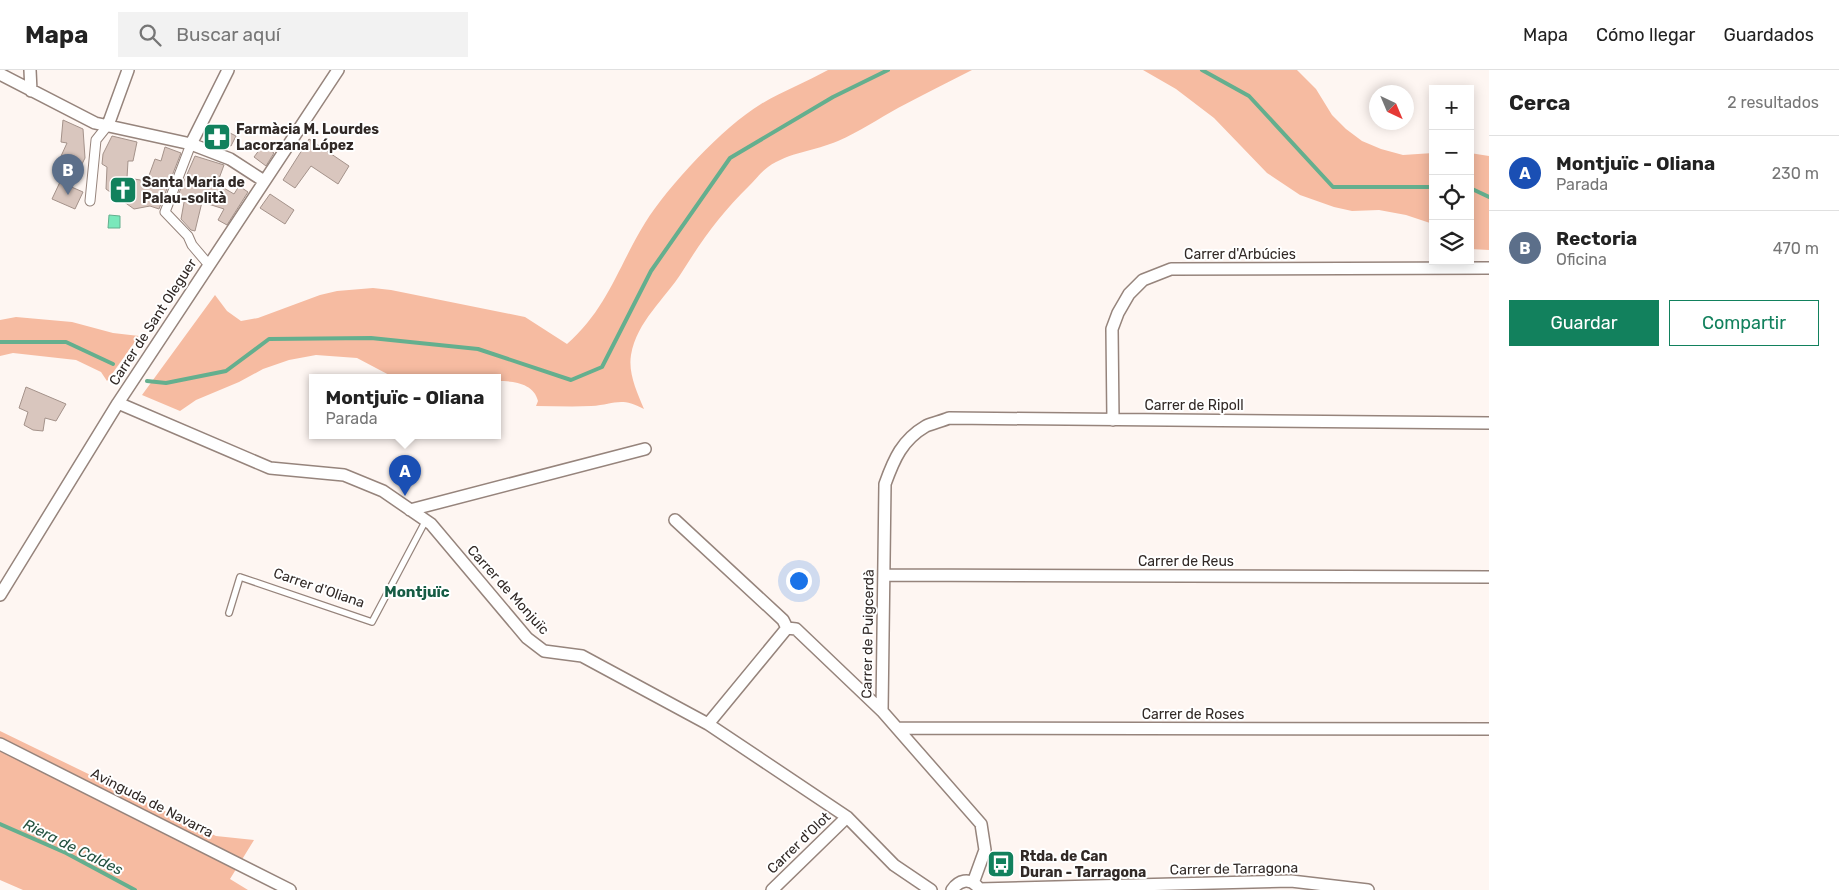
<!DOCTYPE html>
<html lang="es">
<meta charset="utf-8">
<style>
:root{--surface:#fff;--page:#f2f2f2;--text:#222;--muted:#767676;--line:#e0e0e0;--accent:#12815d}
body{margin:0;font-family:Rubik,sans-serif;background:var(--page);color:var(--text)}
.controls{position:absolute;right:15px;top:15px;display:grid;overflow:hidden;border-radius:0px;box-shadow:0 2px 12px #0003}
.controls button{width:45px;height:45px;display:grid;place-items:center;padding:0;border:0;border-bottom:1px solid var(--line);background:var(--surface);color:var(--text);font:25px sans-serif}
.compass{position:absolute;left:1369px;top:15px;width:45px;height:45px;border-radius:50%;background:var(--surface);box-shadow:0 2px 12px #0003;rotate:136deg}
.you{position:absolute;left:798px;top:510px;width:18px;height:18px;margin:-12px;border:4px solid #fff;border-radius:50%;background:#1a73e8;box-shadow:0 0 0 8px #1a73e833}
.badge{display:grid;place-items:center;width:32px;height:32px;border-radius:50%;background:var(--accent);color:#fff;font-size:16px;font-weight:700}
.pin{position:absolute;translate:-50% -41px;filter:drop-shadow(0 1px 2px #0008)}
.pin::after{content:'';position:absolute;top:26px;width:18px;height:15px;background:inherit;clip-path:polygon(0 0,100% 0,50% 100%)}
.popup{position:absolute;left:309px;top:304px;width:192px;height:65px;box-sizing:border-box;display:grid;place-content:center;border-radius:0px;background:var(--surface);filter:drop-shadow(0 1px 4px #0005);font-size:16px;white-space:nowrap;color:var(--muted)}
.popup b{font-size:19px;color:var(--text)}
.popup::after{content:'';position:absolute;left:50%;top:100%;margin-left:-10px;border:10px solid transparent;border-top-color:var(--surface)}
.list{margin:0;padding:0;list-style:none}
h2{display:flex;justify-content:space-between;align-items:center;height:65px;margin:0;padding:0 20px;font-size:21px}
h2 small{font-size:16px;font-weight:400;color:var(--muted)}
.list li{display:grid;grid-template-columns:32px 1fr auto;gap:15px;align-items:center;box-sizing:border-box;height:75px;padding:0 20px;border-top:1px solid var(--line)}
.list b{display:block;font-size:19px;white-space:nowrap}
.list p{margin:0;font-size:16px;white-space:nowrap;color:var(--muted)}
.list em{font-size:16px;font-style:normal;color:var(--muted)}
.actions{display:flex;gap:10px;padding:15px 20px}
.actions a{flex:1;padding:11px 0;border:1px solid var(--accent);border-radius:0px;text-align:center;font-size:18px;color:var(--accent)}
.actions .main{background:var(--accent);color:#fff}
.icon{flex:none;width:28px;height:28px;fill:none;stroke:currentColor;stroke-width:2;stroke-linecap:round;stroke-linejoin:round}
.map{position:relative;flex:none;width:1489px;height:820px;overflow:hidden}
header{display:flex;align-items:center;gap:30px;box-sizing:border-box;height:70px;padding:0 25px;background:var(--surface);border-bottom:1px solid var(--line)}
header strong{font-size:24px}
nav{display:flex;gap:28px;margin-inline-start:auto;font-size:18px}
.search{width:350px;height:45px;background:var(--page);display:flex;align-items:center;gap:12px;box-sizing:border-box;padding:0 18px;border-radius:0px;color:var(--muted);font-size:19px}
main{display:flex}
aside{flex:1;background:var(--surface)}
.map>svg:first-child{display:block}
</style>
<header>
<strong>Mapa</strong>
<div class="search"><svg class="icon" aria-label="search" viewBox="0 0 24 24"><circle cx="10" cy="10" r="6"/><path d="M15 15l6 6"/></svg>Buscar aquí</div>
<nav><a>Mapa</a><a>Cómo llegar</a><a>Guardados</a></nav>
</header>
<main>
<div class="map">
<svg width="1489" height="820" viewBox="0 0 1489 820">
<rect width="100%" height="100%" fill="#fef6f2"/>
<path fill="#f6bba1" d="M828,0H972C947,13 922,25 898,38C878,49 859,62 838,71C815,81 789,82 768,97C761,102 755,110 749,116C722,142 702,170 682,202C665,229 637,251 631,285C628,303 637,322 644,339C620,326 614,335 591,336C572,337 554,336 536,336L538,331C534,313 513,311 498,311V307H393L357,288L316,285L289,290L263,299L239,312L196,330L180,341L142,325L215,225L227,241L241,251L258,248L320,225L337,221L373,218L391,220L525,247L567,274C607,239 618,197 645,153C668,116 723,57 761,34C783,21 806,12 828,0Z
M1143,0H1297L1316,19L1332,45L1346,59L1362,71L1381,79L1403,85L1433,83V154L1406,145L1379,140L1352,141L1334,137L1300,125L1267,103L1214,48L1176,19Z
M1470,83L1489,86V180L1470,179Z
M16,247L72,252L113,263L139,266L107,311L101,302L76,290L13,283L0,286V250Z
M0,661L216,766L254,770L230,809L248,820H23L0,810Z"/>
<path fill="#7ae8bb" stroke="#64af8e" d="M109,145L120,146V158H108Z"/>
<g fill="none" stroke-linecap="round" stroke-linejoin="round">
<path stroke="#64af8e" stroke-width="4" d="M1202,0L1249,26L1333,117H1433
M1470,118L1489,127
M0,272H66L113,294
M147,311L166,313L226,301L269,269L371,268L478,279L571,310L602,297L651,201L730,88L833,27L888,0
M0,754L66,783L135,820"/>
</g>
<path fill="#d9c6be" stroke="#a4928a" d="M63,50L83,59L85,88L79,100L71,94L66,102L57,95L67,73L61,72Z
M218,57L236,66L231,76L213,68Z
M112,66L137,72L133,91H128L127,108L147,111L155,89L161,91L165,77L181,83L159,139L150,136L134,139L106,119L107,97L102,94L103,84Z
M309,69L349,96L338,114L311,96L295,118L283,110Z
M263,75L274,83L266,96L254,87Z
M195,86L224,95L217,114L234,124L239,116L248,122L227,155L218,150L224,139L202,132L195,161L191,160L181,149L185,127L178,125Z
M60,112L83,122L75,139L52,129Z
M270,124L294,140L285,154L260,138Z
M26,317L66,334L56,351L45,348L43,361L33,360L24,355L28,342L19,338Z"/>
<g fill="none" stroke-linecap="round" stroke-linejoin="round">
<g stroke="#96847c" stroke-width="8">
<path id="service" d="M229,543L240,507L372,552L426,450"/>
</g>
<g stroke="#96847c" stroke-width="11">
<path id="pedestrian" d="M191,74L165,142L188,166L192,175L209,195
M90,131L96,70L108,55"/>
</g>
<g stroke="#96847c" stroke-width="14">
<path id="minor" d="M30,0L31,21
M0,4L95,53L191,74L230,89L264,111
M108,55L128,0
M191,74L228,0
M118,333L270,398L344,405L383,421L431,454L527,568L544,581L582,586L708,654L847,747L894,795L931,820
M1113,350L1112,259L1118,243L1129,224L1143,210L1171,199L1489,198
M410,440L645,379
M675,450L783,550L787,558
M884,505L1489,507
M0,525L118,333L338,0
M708,654L787,558L796,559L882,641
M897,658L1489,659
M0,674L290,820
M973,813L985,780L981,754L882,641L885,414C894,389 902,370 926,356C933,353 942,351 949,348L1489,353
M979,819L1291,811L1368,820
M772,820L847,747
M952,820C959,810 969,808 977,816"/>
</g>
<use href="#service" stroke="#fff" stroke-width="5.5"/>
<use href="#pedestrian" stroke="#fff" stroke-width="9"/>
<use href="#minor" stroke="#fff" stroke-width="11"/>
</g>
<defs>
<g id="pharmacy-square" transform="scale(1.4375)"><rect x="-9" y="-9" width="18" height="18" rx="4" fill="#12815d" stroke="#fff"/><path d="M-2-6h4v4h4v4h-4v4h-4v-4h-4v-4h4Z" fill="#fff"/></g>
<g id="church-square" transform="scale(1.4375)"><rect x="-9" y="-9" width="18" height="18" rx="4" fill="#12815d" stroke="#fff"/><path d="M-1.2-6h2.4v3.5h3.3v2.4h-3.3V6h-2.4V-.1h-3.3v-2.4h3.3Z" fill="#fff"/></g>
<g id="bus-square" transform="scale(1.4375)"><rect x="-9" y="-9" width="18" height="18" rx="4" fill="#12815d" stroke="#fff"/><path d="M-5-6H5V4H4V6H2V4H-2V6H-4V4H-5ZM-3.5-4V0h7V-4ZM-3.5 1.2v1.5H-2V1.2ZM2 1.2v1.5H3.5V1.2Z" fill="#fff"/></g>
</defs>
<g fill-rule="evenodd">
<use href="#pharmacy-square" x="217" y="67"/>
<use href="#church-square" x="123" y="120"/>
<use href="#bus-square" x="1001" y="794"/>
</g>
<g text-anchor="middle" dominant-baseline="central" stroke-width="4" stroke-linejoin="round" paint-order="stroke">
<g font-size="14" font-weight="bold" fill="#312926" stroke="#fff" text-anchor="start">
<text x="236" y="59">Farmàcia M. Lourdes<tspan x="236" dy="16">Lacorzana López</tspan></text>
<text x="142" y="112">Santa Maria de<tspan x="142" dy="16">Palau-solità</tspan></text>
<text x="1020" y="786">Rtda. de Can<tspan x="1020" dy="16">Duran - Tarragona</tspan></text>
</g>
<g font-size="14" fill="#312926" stroke="#fff">
<text x="1240" y="184">Carrer d'Arbúcies</text>
<text transform="translate(153 252) rotate(-57)">Carrer de Sant Oleguer</text>
<text x="1194" y="335">Carrer de Ripoll</text>
<text x="1186" y="491">Carrer de Reus</text>
<text transform="translate(319 518) rotate(19)">Carrer d'Oliana</text>
<text transform="translate(508 520) rotate(48)">Carrer de Monjuïc</text>
<text transform="translate(868 564) rotate(-89)">Carrer de Puigcerdà</text>
<text x="1193" y="644">Carrer de Roses</text>
<text transform="translate(152 733) rotate(27)">Avinguda de Navarra</text>
<text transform="translate(799 773) rotate(-44)">Carrer d'Olot</text>
<text transform="translate(1234 799) rotate(-1)">Carrer de Tarragona</text>
</g>
<g font-size="15" font-weight="bold" fill="#165c44" stroke="#fff">
<text x="417" y="522">Montjuïc</text>
</g>
<g font-size="15" font-style="italic" fill="#255341" stroke="#fff">
<text transform="translate(73 777) rotate(26)">Riera de Caldes</text>
</g>
</g>
</svg>
<div class="controls">
<button>+</button>
<button>−</button>
<button><svg class="icon" aria-label="locate" viewBox="0 0 24 24"><circle cx="12" cy="12" r="6"/><path d="M12 2v4M12 18v4M2 12h4M18 12h4"/></svg></button>
<button><svg class="icon" aria-label="layers" viewBox="0 0 24 24"><path d="M12 4l9 5-9 5-9-5zM3 14l9 5 9-5"/></svg></button>
</div>
<svg class="compass" viewBox="-18 -18 36 36"><path d="M0-13l5 13h-10z" fill="#e53935"/><path d="M0 13l5-13h-10z" fill="#767676"/></svg>
<div class="you"></div>
<div class="pin badge" style="left:405px;top:426px;background:#1a4fb4">A</div>
<div class="popup"><b>Montjuïc - Oliana</b>Parada</div>
<div class="pin badge" style="left:68px;top:125px;background:#5c6f8a">B</div>
</div>
<aside>
<h2>Cerca<small>2 resultados</small></h2>
<ul class="list">
<li><span class="badge" style="background:#1a4fb4">A</span><div><b>Montjuïc - Oliana</b><p>Parada</p></div><em>230 m</em></li>
<li><span class="badge" style="background:#5c6f8a">B</span><div><b>Rectoria</b><p>Oficina</p></div><em>470 m</em></li>
</ul>
<div class="actions"><a class="main">Guardar</a><a>Compartir</a></div>
</aside>
</main>
